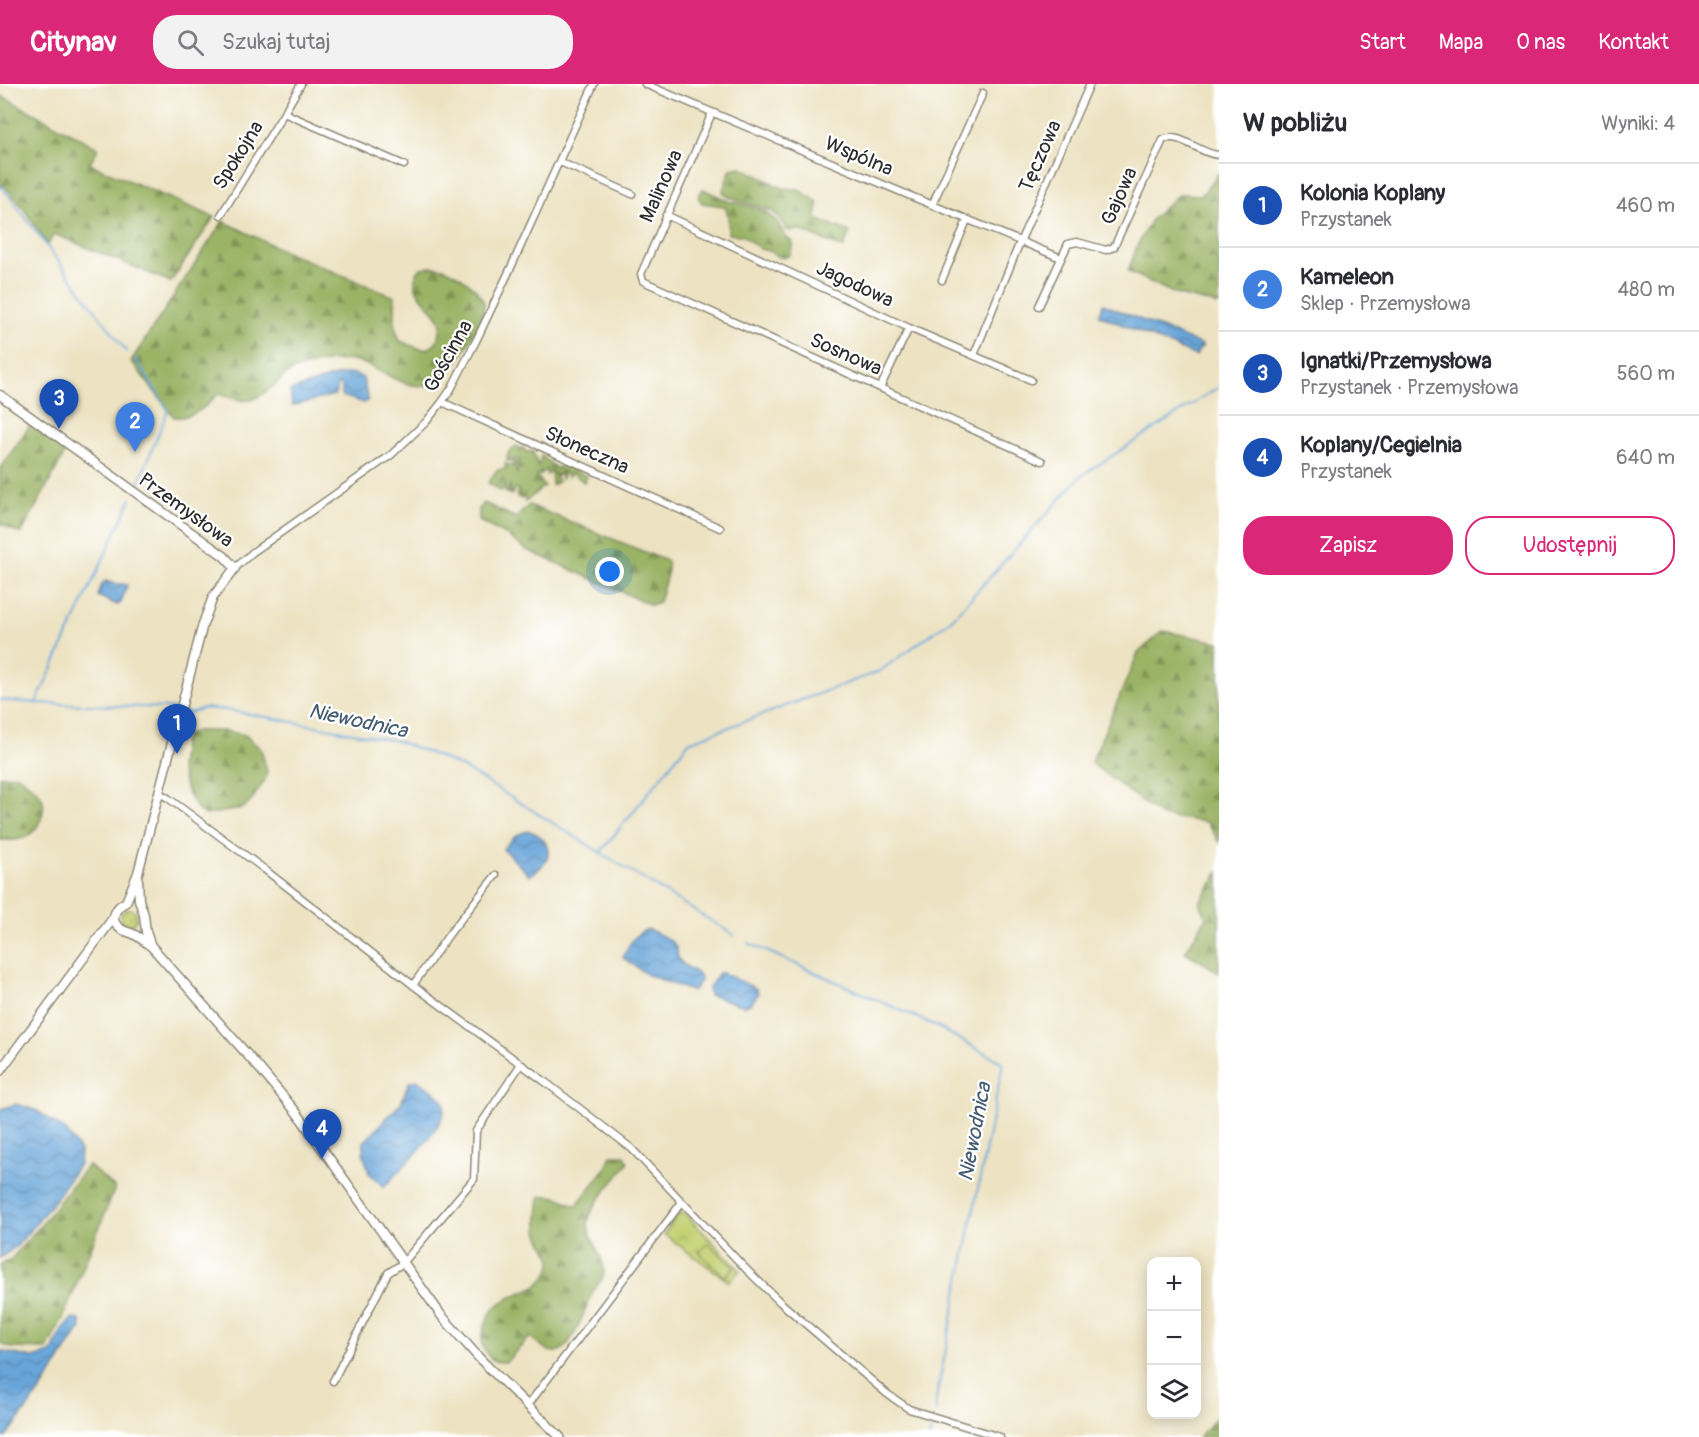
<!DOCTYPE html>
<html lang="pl">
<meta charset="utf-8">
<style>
:root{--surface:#fff;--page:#f2f2f3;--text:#2b2b33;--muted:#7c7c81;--line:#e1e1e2;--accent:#db2777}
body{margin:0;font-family:Pangolin,sans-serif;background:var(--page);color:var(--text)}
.controls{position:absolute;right:18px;bottom:18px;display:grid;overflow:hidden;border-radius:12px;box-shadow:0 3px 15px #0003}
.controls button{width:54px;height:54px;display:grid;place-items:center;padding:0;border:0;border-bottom:2px solid var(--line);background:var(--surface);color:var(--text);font:30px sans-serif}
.you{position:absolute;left:610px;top:488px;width:21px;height:21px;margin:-15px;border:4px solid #fff;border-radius:50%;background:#1a73e8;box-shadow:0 0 0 9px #1a73e833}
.badge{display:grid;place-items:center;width:39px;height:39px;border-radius:50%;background:var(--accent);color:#fff;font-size:20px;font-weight:700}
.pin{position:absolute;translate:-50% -50px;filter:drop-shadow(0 2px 3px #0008)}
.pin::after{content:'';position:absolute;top:32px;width:21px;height:18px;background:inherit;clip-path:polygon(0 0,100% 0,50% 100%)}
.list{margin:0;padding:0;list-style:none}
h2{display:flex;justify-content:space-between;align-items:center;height:78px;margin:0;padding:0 24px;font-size:26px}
h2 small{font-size:20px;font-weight:400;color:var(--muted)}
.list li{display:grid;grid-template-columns:39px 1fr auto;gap:18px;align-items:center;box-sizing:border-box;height:84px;padding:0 24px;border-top:2px solid var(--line)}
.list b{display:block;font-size:22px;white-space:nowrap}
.list p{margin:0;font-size:20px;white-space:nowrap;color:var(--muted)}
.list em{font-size:20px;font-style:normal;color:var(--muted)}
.actions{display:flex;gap:12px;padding:18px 24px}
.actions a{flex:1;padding:14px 0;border:2px solid var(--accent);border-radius:24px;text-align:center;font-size:21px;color:var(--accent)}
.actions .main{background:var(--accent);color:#fff}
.icon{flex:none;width:33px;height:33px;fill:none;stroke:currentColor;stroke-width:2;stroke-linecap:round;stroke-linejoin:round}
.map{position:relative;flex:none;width:1219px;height:1353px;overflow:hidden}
header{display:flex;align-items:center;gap:36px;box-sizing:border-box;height:84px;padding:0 30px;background:var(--accent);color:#fff}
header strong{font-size:28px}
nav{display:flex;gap:33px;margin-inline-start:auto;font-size:21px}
.search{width:420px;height:54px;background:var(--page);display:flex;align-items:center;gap:15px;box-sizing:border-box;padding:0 21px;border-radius:24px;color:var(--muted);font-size:22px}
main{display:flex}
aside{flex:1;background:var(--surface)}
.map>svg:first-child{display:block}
</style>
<header>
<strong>Citynav</strong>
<div class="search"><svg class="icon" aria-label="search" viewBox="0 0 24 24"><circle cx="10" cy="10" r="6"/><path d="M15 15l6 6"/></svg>Szukaj tutaj</div>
<nav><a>Start</a><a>Mapa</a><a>O nas</a><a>Kontakt</a></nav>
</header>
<main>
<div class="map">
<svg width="1219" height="1353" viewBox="0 0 1219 1353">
<defs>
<pattern id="grass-tufts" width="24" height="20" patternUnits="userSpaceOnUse" patternTransform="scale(1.5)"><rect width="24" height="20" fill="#c3d173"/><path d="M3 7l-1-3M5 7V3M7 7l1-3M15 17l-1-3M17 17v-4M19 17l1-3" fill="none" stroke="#a8b464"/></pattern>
<pattern id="forest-firs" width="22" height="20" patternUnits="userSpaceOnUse" patternTransform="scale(1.5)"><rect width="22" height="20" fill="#9ab365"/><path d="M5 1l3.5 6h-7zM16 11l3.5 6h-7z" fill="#7e9253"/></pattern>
<pattern id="park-crowns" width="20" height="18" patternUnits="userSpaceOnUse" patternTransform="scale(1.5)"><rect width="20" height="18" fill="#c3d173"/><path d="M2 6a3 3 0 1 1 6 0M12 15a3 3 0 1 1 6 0" fill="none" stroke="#a8b464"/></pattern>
<pattern id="water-waves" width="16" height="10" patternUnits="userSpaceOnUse" patternTransform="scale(1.5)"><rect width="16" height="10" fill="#68a5d9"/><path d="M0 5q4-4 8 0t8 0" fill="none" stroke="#5687b0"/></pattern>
</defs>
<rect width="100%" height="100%" fill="#fff"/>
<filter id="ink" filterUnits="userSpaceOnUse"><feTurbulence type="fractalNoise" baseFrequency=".0167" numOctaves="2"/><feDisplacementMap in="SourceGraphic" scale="12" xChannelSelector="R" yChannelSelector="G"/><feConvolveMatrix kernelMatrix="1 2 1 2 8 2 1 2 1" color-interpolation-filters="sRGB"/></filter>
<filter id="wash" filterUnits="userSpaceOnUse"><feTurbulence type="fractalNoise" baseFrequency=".008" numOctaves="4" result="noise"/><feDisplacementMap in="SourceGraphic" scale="24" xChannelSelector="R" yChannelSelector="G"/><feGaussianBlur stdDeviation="1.35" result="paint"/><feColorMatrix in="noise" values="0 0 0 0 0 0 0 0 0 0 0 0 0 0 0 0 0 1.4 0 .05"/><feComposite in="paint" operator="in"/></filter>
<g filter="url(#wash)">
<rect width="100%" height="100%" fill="#ede3c3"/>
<path fill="url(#grass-tufts)" stroke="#777e4f" stroke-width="1.5" d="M121 833a8 8 0 1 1 16 0a8 8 0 1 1-16 0Z"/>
<path fill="url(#forest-firs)" stroke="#626f48" stroke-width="1.5" d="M0,11L98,64L90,80L214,133L171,198L54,150L48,161L26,128L4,101L0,103Z
M741,83L782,104L798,105L815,116L818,120L816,135L850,148L843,164L799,146L789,147L785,144L781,135L773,128L727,112L723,108L724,103L731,85Z
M1219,89V221L1175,210L1128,187L1137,162L1151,136L1179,110L1202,111Z
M703,105L730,118H736L763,127L777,137L785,152L793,159L790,171L784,174L779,173L769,167L760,165L742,151L728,150C728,140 730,130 724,122L702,119L698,113Z
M223,137L284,167L395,213V243L400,257C416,264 432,273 439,251C440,246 442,242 440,237C432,219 402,205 421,184C428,183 436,182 443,184C456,188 481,206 484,219C487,229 462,272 455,280C448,287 438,296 430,300C409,309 377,283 357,277C350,275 342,277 334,277C323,278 299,283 290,288C285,290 280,296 276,300C251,321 248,319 218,310C204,324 195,334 174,333L131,277Z
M30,341L66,367L21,450L0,439V385Z
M516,362L520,364V367L523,363L526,368L533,367L538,382L540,378L541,371L557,385L561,380L587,392L584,398L572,389L568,393L564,388L561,396V386L558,392L554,389L558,398L552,401L551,387L547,391L546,386L541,391V388L537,392L544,402L525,418L524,411L522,415L517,413L518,405L515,404L513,410L510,407V400L508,408L512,411L505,408V402L501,407L488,399L497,386L506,385L505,380L514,382L517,389L518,384L512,378H520L519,375L507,377L508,369Z
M484,419L516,434L529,421L667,477L668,487L659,518L651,521L527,466L506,451L479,437V425Z
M1163,547L1219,558V758L1207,738L1161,732L1091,679L1138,569Z
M196,647H225L245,651L261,665L267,687L265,696L249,720L241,725L205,731L198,726L188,710L180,684L183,659L187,650Z
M18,691C25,697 38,705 42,714C47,727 39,744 28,752C20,757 9,756 0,756V692Z
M1219,788V888L1185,868L1206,834L1200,818Z
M611,1071H625L628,1078C616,1099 598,1110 589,1134C584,1150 604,1170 604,1186C605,1195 598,1199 594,1206C586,1220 574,1264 557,1268C548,1270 537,1258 530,1253L506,1278C497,1279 493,1278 487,1270C482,1264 481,1256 483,1248C493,1201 539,1217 550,1184C556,1168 539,1160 538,1146C537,1136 539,1124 540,1113C553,1109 565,1116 576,1122L606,1084Z
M88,1081L115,1104L63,1234L47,1265L12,1264L0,1260V1181L10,1176L41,1141Z
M1219,1331V1353H1198Z"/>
<path fill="url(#park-crowns)" stroke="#777e4f" stroke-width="1.5" fill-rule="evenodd" d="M678,1130H685L740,1186L729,1198L664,1150ZM700,1169L733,1183V1184L724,1192Z"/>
<path fill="#c3d173" stroke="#777e4f" stroke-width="1.5" d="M708,1159L734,1183L725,1193L699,1168Z"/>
<path fill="url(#water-waves)" stroke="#4a6882" stroke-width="1.5" d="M1103,220L1202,261V264H1200L1196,272L1099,231Z
M346,290H355L363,294L368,316L364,319L342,312V301L338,300L335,311L292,322L290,307L331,293Z
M106,497C115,502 119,498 127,501L121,519L117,521L98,512L102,500Z
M529,747C542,750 554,764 545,778C542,783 535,788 530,792L503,765C511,756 516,749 529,747Z
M648,845C656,849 667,853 673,859C679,864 675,871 680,877C685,884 697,886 701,895L694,906L691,907L648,891L623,874C627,862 636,848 648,845Z
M719,889H723L757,905L758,910L750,920L744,922L709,911L708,905Z
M417,996C425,1002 438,1008 443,1017C455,1036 397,1088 384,1103L369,1089L363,1068L364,1058L401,1019L409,998Z
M16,1020L36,1026L66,1047L80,1067L79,1080L55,1116L17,1162L0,1174V1025Z
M72,1235L80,1236L81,1243L41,1306L6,1353H0V1267L33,1274L51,1269L63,1244Z"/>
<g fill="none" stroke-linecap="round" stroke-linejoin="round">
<path stroke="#68a5d9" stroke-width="2" d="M0,100L127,268
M135,274L168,326L138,401
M0,616L36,619L168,624L190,629L204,624L227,626L397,657L432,670L462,683L734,851
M36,619L131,415
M600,769L689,658L880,587L952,535L1081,392L1219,303
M748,859L934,941L1003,979L936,1315V1328
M929,1353L933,1340"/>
</g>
</g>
<g filter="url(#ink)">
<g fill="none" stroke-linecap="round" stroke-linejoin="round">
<g stroke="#8c8777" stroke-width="9">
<path id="street" d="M301,0L284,29L404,81
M645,0L913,113L1061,174
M712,29L641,190L643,197L1042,377
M560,78L632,110
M932,121L983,9
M221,131L284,29
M666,131L909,244L1031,296
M942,196L967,136
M1039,222L1068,160L1077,158L1106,166L1114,163L1163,56C1179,47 1201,71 1219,71
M974,271L1020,158L1090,0
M880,304L909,244
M442,318L720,444
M235,484L253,468L391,371L426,338L442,318L451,305L477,255L514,177L594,0
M159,709L168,714L264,785L413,901L544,997L631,1064L745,1184L780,1218L886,1309L909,1325L1000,1353
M413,901L450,849L496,791
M333,1297L388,1189L403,1179L474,1095L476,1047L521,980
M528,1321L682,1118"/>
</g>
<g stroke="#8c8777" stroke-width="11">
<path id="secondary" d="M0,311L224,472L235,484L213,513L203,540L138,789L126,818C115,823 108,837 121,845C125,848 131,848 135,851C141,854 146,859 152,863L260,985L297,1029L441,1231L480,1275L560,1353
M138,796L139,816L144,831L146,848L151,862
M0,987L114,833"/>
</g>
<use href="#street" stroke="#fff" stroke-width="6"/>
<use href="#secondary" stroke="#fff" stroke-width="8"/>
</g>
</g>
<g text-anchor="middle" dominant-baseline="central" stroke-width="4.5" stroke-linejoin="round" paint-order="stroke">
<g font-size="20" fill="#2b2b2b" stroke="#fff">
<text transform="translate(238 71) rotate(-58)">Spokojna</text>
<text transform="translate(859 72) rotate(23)">Wspólna</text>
<text transform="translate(1040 72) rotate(-66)">Tęczowa</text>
<text transform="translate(661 102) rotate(-66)">Malinowa</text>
<text transform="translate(1119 112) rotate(-66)">Gajowa</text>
<text transform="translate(855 200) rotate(25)">Jagodowa</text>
<text transform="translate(846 270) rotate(24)">Sosnowa</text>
<text transform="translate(448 272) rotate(-61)">Gościnna</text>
<text transform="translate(587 366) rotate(24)">Słoneczna</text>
<text transform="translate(186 426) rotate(36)">Przemysłowa</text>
</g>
<g font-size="21" font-style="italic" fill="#435c71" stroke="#fff">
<text transform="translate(358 637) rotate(12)">Niewodnica</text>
<text transform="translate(975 1048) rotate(-79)">Niewodnica</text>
</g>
</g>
</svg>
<div class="controls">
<button>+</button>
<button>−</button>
<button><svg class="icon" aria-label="layers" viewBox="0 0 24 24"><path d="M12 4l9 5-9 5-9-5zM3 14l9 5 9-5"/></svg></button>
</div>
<div class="you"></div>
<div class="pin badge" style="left:177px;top:670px;background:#1a4fb4">1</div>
<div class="pin badge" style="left:135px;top:368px;background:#3f7fe0">2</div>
<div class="pin badge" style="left:59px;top:345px;background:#1a4fb4">3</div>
<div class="pin badge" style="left:322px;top:1075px;background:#1a4fb4">4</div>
</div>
<aside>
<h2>W pobliżu<small>Wyniki: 4</small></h2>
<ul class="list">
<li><span class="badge" style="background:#1a4fb4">1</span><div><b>Kolonia Koplany</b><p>Przystanek</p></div><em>460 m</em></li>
<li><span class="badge" style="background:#3f7fe0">2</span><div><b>Kameleon</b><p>Sklep · Przemysłowa</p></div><em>480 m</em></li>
<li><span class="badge" style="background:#1a4fb4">3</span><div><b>Ignatki/Przemysłowa</b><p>Przystanek · Przemysłowa</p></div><em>560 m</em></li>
<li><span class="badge" style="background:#1a4fb4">4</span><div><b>Koplany/Cegielnia</b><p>Przystanek</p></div><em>640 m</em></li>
</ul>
<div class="actions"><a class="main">Zapisz</a><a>Udostępnij</a></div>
</aside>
</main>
